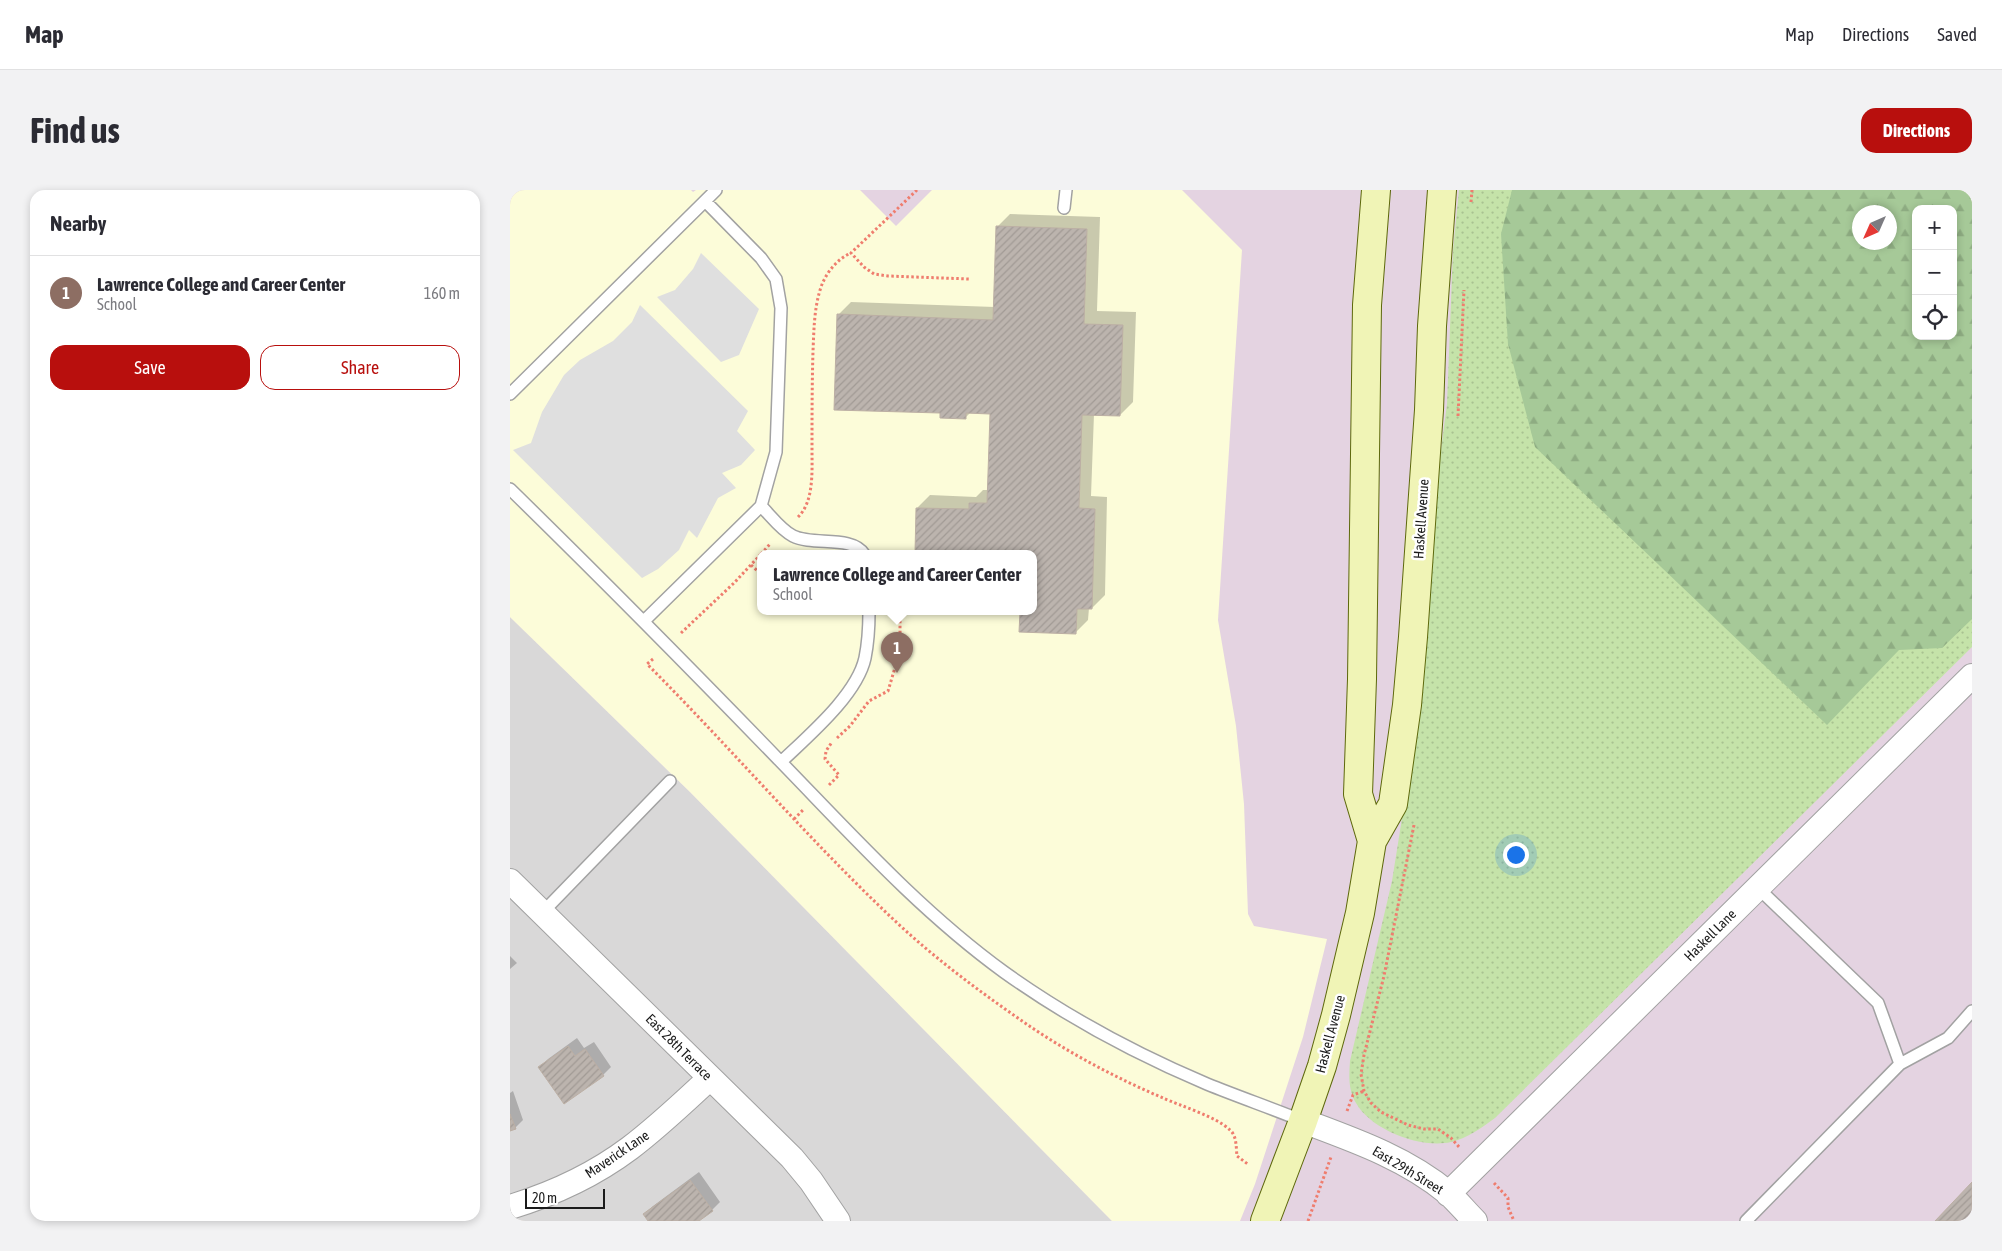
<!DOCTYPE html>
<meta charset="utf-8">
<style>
:root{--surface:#fff;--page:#f2f2f3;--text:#2b2b33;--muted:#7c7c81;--line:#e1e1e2;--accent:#b80f0d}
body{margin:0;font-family:"Asap Condensed",sans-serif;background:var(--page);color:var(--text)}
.controls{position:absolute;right:15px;top:15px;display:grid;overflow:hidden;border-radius:10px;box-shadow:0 2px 8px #0003}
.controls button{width:45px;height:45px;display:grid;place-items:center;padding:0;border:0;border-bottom:1px solid var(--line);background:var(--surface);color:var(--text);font:25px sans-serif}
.compass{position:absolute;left:1342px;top:15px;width:45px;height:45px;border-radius:50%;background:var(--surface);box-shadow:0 2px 8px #0003;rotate:225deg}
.scale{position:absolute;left:15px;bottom:12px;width:80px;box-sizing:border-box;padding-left:5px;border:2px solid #1b1b1b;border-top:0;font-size:14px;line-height:18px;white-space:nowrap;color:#1b1b1b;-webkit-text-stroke:4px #fff;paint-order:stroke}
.you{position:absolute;left:1005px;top:664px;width:18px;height:18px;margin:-12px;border:4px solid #fff;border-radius:50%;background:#1a73e8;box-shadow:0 0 0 8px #1a73e833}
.badge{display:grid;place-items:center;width:32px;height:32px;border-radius:50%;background:var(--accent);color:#fff;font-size:16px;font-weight:700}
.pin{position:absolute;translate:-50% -41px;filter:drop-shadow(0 1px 2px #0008)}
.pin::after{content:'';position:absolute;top:26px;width:18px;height:15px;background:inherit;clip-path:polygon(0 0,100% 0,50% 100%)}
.popup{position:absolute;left:247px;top:360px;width:280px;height:65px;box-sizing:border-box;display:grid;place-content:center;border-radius:10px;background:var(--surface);filter:drop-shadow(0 1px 4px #0005);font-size:16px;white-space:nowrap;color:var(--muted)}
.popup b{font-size:19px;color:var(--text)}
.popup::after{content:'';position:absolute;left:50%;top:100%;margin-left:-10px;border:10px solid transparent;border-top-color:var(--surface)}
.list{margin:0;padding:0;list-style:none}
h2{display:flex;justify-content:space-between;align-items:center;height:65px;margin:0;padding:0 20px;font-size:21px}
h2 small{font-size:16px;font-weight:400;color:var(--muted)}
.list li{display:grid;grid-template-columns:32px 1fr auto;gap:15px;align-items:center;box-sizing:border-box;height:75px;padding:0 20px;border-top:1px solid var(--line)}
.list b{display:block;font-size:19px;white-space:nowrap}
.list p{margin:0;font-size:16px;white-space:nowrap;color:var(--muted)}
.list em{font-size:16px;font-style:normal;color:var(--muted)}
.actions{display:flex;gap:10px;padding:15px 20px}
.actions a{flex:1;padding:11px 0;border:1px solid var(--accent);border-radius:15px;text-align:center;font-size:18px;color:var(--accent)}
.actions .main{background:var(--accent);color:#fff}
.icon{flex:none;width:28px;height:28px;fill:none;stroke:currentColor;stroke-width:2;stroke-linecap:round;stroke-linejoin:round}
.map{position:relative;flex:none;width:1462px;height:1031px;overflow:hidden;border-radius:15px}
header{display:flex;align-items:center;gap:30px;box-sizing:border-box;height:70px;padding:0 25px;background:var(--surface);border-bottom:1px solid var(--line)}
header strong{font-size:24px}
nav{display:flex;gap:28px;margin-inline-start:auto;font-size:18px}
.intro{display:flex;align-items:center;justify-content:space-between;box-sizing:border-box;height:120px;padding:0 30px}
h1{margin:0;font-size:35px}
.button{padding:12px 22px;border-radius:15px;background:var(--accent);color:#fff;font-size:18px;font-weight:700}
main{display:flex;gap:30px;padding:0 30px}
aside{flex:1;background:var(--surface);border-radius:15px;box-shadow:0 2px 8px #0003}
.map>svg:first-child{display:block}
</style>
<header>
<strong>Map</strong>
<nav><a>Map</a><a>Directions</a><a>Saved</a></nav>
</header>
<div class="intro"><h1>Find us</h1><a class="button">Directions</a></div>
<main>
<aside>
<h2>Nearby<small></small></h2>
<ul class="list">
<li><span class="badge" style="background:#8d6e63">1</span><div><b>Lawrence College and Career Center</b><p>School</p></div><em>160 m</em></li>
</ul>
<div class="actions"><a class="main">Save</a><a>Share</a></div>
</aside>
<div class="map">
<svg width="1462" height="1031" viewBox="0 0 1462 1031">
<defs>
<pattern id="grass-dots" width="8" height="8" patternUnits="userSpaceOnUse" patternTransform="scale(1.25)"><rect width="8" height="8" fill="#c5e3a9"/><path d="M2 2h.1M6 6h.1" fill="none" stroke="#a9c291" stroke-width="1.8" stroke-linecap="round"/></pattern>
<pattern id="forest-firs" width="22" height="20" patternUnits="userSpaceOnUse" patternTransform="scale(1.25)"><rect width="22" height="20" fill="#a6c998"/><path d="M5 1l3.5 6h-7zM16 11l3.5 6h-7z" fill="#8eac82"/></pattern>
<pattern id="building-hatch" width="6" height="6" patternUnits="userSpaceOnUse" patternTransform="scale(1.25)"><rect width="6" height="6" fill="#bcb4ae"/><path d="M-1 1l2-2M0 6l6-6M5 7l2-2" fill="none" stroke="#a19a95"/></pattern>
</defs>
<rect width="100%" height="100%" fill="#ece8e1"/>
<path fill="#d9d8d8" d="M0,427L180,602L602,1031H0Z"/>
<path fill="#e4d3e1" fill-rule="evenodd" d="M0,0H1462V1031H602L180,602L0,427ZM1406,19H1443V146H1406ZM1350,22H1380V52H1350ZM251,364H523V422H251Z"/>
<path fill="#fcfcd9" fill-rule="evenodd" d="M0,0H181L183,2L186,0H350L386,36L422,0H672L732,60L708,430L726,536L734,614L738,724L744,736L817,749L793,847L745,994L730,1031H602L180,602L0,427ZM251,364H523V422H251Z"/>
<path fill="url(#grass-dots)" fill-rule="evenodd" d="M949,0H1462V457L985,928C971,938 958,948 941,952C911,959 861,940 846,913C838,900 839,885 840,871L882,691L900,578L925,306L937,214L943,60ZM1406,19H1443V146H1406ZM1350,22H1380V52H1350Z"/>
<path fill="url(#forest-firs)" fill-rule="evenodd" d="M1002,0H1462V429L1432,458L1389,460L1317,535L1025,257L998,154L991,44ZM1406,19H1443V146H1406ZM1350,22H1380V52H1350Z"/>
<path fill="#dfdfdf" d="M191,63L249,119L229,165L211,172L147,107L165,100L183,79Z
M130,115L238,221L227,241L245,260L231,275L212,283L226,298L208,308L187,348L179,340L169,360L148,379L132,388L3,260L21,253L32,222L54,185L70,170L103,151L122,132Z"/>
<path fill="#0003" d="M500,24L590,27L587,121L626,122L623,212L610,225L584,224L581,306L597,307L595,405L582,418H579L578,430L565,443L511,441V422H523V364H406L407,318L420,305L466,307L473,300H478L481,223L461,222L455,228L432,222L328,125L341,112L485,117L487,37Z
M0,766L7,773L0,779Z
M67,848L74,858L84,852L101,877L93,885L30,877L38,869Z
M3,901L13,930L5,938L0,940V903Z
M189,982L210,1012L202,1020L187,1031H139L134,1024L143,1016Z"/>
<path fill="url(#building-hatch)" stroke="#bcafa4" d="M486,36L577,39L574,134L613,135L610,226L572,225L569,318L585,319L582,419H567L566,444L509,442L510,422H523V364H405L406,318L459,319V313H477L480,224L456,223V229L430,228V223L324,220L327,124L483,130Z
M58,856L65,866L75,859L94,886L54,914L28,877Z
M0,924L6,939L0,941Z
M180,990L203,1021L189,1031H138L133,1024Z
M1462,992V1031H1425Z"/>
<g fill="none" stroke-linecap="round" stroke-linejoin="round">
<g stroke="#a2a2a2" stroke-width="14">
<path id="lane" d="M195,11L206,0
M554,18L556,0
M0,204L195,11L251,68L266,89L271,118L266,262L251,316L134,431
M0,299C91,388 180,478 269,570C341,644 410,721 494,782C557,827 626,864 697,894C729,907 761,918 793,931
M251,316C261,326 271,340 283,346C303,356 342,345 354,364
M271,572C298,546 347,505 355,468C358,453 359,437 359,422
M32,723L160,591
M1390,874L1438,848L1462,821
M1236,1031L1390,874L1368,813L1248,698"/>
</g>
<g stroke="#a2a2a2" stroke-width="26">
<path id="street" d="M0,691L282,968L301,991L328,1031
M793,931C844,950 896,968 938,1003C948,1012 956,1022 965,1031
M938,1004L1462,486
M0,1017C43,1004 84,985 120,958C148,937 174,912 200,888"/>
</g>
<g stroke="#5d680c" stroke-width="30">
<path id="secondary" d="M862,651L848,604L852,489L857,115L866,0
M755,1031L793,931L812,876L826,825L850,723L862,651L883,614L897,515L903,447L919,220L922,136L932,0"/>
</g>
<path stroke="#ef7d6e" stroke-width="3" stroke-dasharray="2.5 2.5" stroke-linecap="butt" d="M407,0L341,63L354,77L364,84L378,86L459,89
M961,12L962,0
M948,226L954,100
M288,327C304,312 302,281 302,261C302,228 302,194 303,161C304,139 304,118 311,97C316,83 327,69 341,63
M251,364L260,354
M241,375L251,384
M171,443L224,393L251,364
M143,469L137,474C221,558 297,648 383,729C424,768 469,801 515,833C557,862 606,888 653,908C671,916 707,927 720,940C727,946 726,958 727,966L739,975
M327,548L340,536L359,511L378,501L390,461V422
M319,595L329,585L315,569L316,561L322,552
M284,629L293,620
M904,635L874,786L854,865L851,884L854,901L861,913L871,922L898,935L914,939H928L941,948L950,958
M837,921L843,905L854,901
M984,993L998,1008V1017L1004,1031
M798,1031L821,967"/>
<use href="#lane" stroke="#fff" stroke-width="11"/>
<use href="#street" stroke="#fff" stroke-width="24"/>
<use href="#secondary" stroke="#f0f4b6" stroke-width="28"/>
</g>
<g text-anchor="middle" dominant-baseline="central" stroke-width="5" stroke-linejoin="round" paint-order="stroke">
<g font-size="14" fill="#1b1b1b" stroke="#fff">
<text transform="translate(911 329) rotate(-86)">Haskell Avenue</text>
<text transform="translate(1200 745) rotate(-45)">Haskell Lane</text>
<text transform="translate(820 844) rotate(-75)">Haskell Avenue</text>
<text transform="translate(169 857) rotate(45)">East 28th Terrace</text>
<text transform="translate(107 964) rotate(-34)">Maverick Lane</text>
<text transform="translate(898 980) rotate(31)">East 29th Street</text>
</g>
</g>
</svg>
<div class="controls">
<button>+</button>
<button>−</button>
<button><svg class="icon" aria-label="locate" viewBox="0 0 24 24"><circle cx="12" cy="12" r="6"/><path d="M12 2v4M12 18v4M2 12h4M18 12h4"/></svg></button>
</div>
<svg class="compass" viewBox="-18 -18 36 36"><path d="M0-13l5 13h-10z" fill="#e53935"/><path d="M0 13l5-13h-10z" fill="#7c7c81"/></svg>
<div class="scale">20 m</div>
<div class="you"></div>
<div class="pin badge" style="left:387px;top:483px;background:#8d6e63">1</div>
<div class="popup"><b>Lawrence College and Career Center</b>School</div>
</div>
</main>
